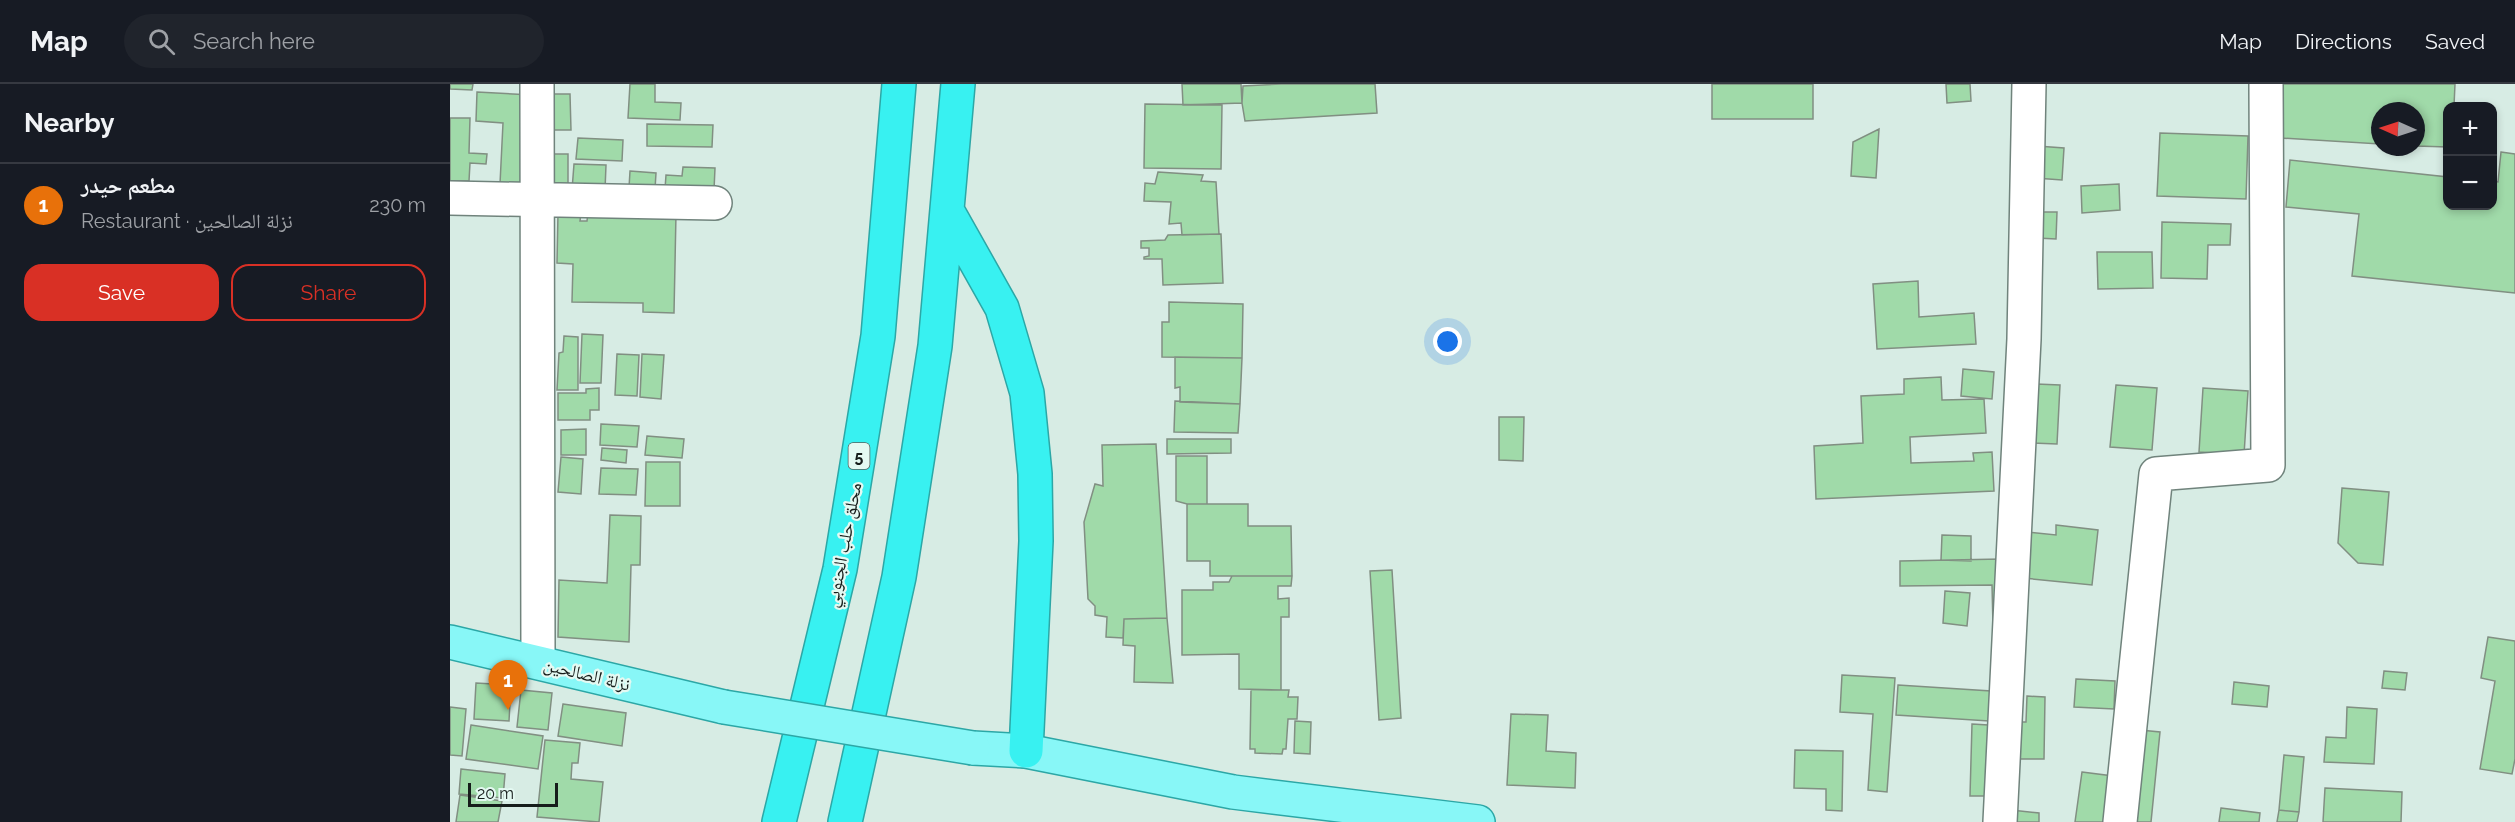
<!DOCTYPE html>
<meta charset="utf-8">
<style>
:root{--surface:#171b24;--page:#20242c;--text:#f1f3f6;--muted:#9ea1a6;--line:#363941;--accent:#d93025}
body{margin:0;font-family:Raleway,"Noto Naskh Arabic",sans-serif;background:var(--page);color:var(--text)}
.controls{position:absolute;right:18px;top:18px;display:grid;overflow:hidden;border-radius:12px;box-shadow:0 3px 9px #0003}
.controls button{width:54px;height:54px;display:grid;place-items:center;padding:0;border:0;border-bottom:2px solid var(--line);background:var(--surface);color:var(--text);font:30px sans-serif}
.compass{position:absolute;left:1921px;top:18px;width:54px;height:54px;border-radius:50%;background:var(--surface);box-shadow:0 3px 9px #0003;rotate:273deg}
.scale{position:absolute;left:18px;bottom:15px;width:90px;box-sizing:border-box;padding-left:6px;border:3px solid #161d1b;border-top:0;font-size:16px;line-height:21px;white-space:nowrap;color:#161d1b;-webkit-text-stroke:4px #e4f9f2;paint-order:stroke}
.you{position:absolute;left:998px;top:258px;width:21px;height:21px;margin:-15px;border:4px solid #fff;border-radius:50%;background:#1a73e8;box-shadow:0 0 0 9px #1a73e833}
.badge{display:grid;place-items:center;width:39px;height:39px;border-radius:50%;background:var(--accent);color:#fff;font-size:20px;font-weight:700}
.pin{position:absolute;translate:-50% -50px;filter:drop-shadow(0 2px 3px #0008)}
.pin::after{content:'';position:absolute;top:32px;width:21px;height:18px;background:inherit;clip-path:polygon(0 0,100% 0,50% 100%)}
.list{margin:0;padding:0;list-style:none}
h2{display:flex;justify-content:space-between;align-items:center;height:78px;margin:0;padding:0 24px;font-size:26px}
h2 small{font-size:20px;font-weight:400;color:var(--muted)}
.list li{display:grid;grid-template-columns:39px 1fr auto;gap:18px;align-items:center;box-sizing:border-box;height:84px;padding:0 24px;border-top:2px solid var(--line)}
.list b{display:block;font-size:22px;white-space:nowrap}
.list p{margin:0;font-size:20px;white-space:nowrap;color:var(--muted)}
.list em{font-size:20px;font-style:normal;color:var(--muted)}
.actions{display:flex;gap:12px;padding:18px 24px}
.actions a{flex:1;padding:14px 0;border:2px solid var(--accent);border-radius:18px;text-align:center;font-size:21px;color:var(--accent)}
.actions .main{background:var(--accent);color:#fff}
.icon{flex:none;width:33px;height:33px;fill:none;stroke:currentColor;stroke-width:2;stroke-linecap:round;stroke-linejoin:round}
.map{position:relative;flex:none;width:2065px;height:738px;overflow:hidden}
header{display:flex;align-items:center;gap:36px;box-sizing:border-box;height:84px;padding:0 30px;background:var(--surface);border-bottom:2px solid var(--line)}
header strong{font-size:28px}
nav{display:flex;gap:33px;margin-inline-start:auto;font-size:21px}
.search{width:420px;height:54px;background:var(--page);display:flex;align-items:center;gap:15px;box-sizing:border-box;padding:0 21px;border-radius:33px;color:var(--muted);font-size:22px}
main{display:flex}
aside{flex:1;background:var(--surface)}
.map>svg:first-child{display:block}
</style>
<header>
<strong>Map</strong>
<div class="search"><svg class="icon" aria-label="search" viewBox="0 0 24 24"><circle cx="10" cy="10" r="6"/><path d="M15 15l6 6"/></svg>Search here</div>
<nav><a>Map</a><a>Directions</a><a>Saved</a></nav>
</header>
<main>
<aside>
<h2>Nearby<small></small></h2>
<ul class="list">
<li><span class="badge" style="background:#e8710a">1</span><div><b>مطعم حيدر</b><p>Restaurant · نزلة الصالحين</p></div><em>230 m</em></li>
</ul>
<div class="actions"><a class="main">Save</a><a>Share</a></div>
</aside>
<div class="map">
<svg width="2065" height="738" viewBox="0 0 2065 738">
<rect width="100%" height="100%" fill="#d7ece4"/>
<path fill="#a0daa9" stroke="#818f82" stroke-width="1.5" d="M0,0H23L22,6L0,5Z
M180,0H205V18L231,19L230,36L178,34Z
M732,0H791L792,19L733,21Z
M831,0H925L927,29L795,37L792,19L793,2Z
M1262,0H1363V35H1262Z
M1496,0H1520L1521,17L1497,19Z
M1833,0H2005L2004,22H1998V63L1966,62V27H1930V60L1830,54Z
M27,8L82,11L77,101L50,100L53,39L26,37Z
M101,10H120L121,46H100Z
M695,20L772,21L771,85L694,84Z
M0,34H20L19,69L37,70L36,80L20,79L19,97H0Z
M197,40L263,41L262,63L197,62Z
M1429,45L1426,94L1401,92L1403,58Z
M1710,49L1798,52L1796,115L1707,112Z
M128,54L173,56L172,77L126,75Z
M1587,62L1614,64L1612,96L1585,94Z
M2051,68L2065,70V209L1902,192L1909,130L1836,123L1840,76L1998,93V122H2042V97L2048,98Z
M100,70H118V106L100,105Z
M124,80L156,81L155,106H122Z
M233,83L265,84L264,106L215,105L216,91L232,92Z
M180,87L206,89L205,105L179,104Z
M708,88L753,91L751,97L766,98L769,150L732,151L731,139L719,140L721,118L694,117L695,99L705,100Z
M1669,100L1670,126L1632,129L1631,102Z
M1587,128H1607L1606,155L1587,154Z
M108,129H131L130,137H137L138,129L226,130L224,229L193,228V219L122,218L123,180L107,179Z
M1712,138L1781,140L1780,161H1758L1757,195L1711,194Z
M771,150L773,199L713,201L712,175H694V173L699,172V164H691V157L715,156L718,151Z
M1647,168H1702L1703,204L1648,205Z
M1468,197L1469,233L1524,229L1526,260L1427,265L1423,200Z
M719,218L793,220L792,274L712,273V238H719Z
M132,250L153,251L151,299H130Z
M114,252L128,253V306H107L109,269L113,268Z
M167,270L189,271L187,312L165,311Z
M192,270L214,271L211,315L190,313Z
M725,273L792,274L790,320L730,318V303L725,304Z
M1513,285L1544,288L1542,315L1511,312Z
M1491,293L1492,316L1534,315L1536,349L1460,353L1461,379L1524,377L1523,369L1542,368L1544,407L1366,415L1364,362L1413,359L1411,312L1454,310V295Z
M1586,300L1610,301L1607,360L1582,359Z
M1666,301L1707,304L1702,366L1660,363Z
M149,304V326H140V336H108V309H136V305Z
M1753,304L1798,307L1794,371L1749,368Z
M725,317L790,320L788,349L724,348Z
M1049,333H1074L1073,377L1049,376Z
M151,340L189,342L187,363L150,361Z
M136,345V371H111V346Z
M197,352L234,355L232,374L195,371Z
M717,355H781V369L717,370Z
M706,360L717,534L674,535L673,554L656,553L657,533L645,531V522L638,515L634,438L645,400L653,402L652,361Z
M152,364L177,366L176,379L151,376Z
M726,372H757V420H737L726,417Z
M111,373L133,375L131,410L108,408Z
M196,378H230V422H195Z
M151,384L188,385L186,411L149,410Z
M1892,404L1939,408L1933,481L1908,479L1888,459Z
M737,420H798V442H841L842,492H760V477H737Z
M160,431L191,432L190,481H181L179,558L108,553L109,496L157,499Z
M1606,441L1648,446L1642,501L1573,494L1578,448L1606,451Z
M1492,451L1521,452V477L1491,476Z
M1551,475L1552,542H1543L1542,501L1450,502V477Z
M942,486L951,634L929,636L920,487Z
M782,492H842L841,502H828V515L839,514V533H831V606L789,605V570L732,571V506H763V498H779Z
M1495,507L1520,509L1517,542L1493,539Z
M717,534L723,599L684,598L685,562L673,561L674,535Z
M2038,553L2065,557V675L2062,690L2030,685L2045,597L2031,594Z
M1934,587L1957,589L1955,606L1932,604Z
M1392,591L1445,594L1437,708L1418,706L1423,630L1390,628Z
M1626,595L1665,597L1664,625L1624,623Z
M1784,598L1819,602L1817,623L1782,620Z
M26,599L61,601L59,637L24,635Z
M1448,601L1541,607L1539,637L1446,631Z
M71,606L102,609L98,646L67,643Z
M801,606H839L838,613H848L847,635H838L836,665H833L832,670L805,669V665H800Z
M1577,612L1595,613L1594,675H1564L1565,638H1576Z
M113,620L176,629L172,662L108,652Z
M0,623L16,625L12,672L0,671Z
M1897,623L1927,625L1924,680L1874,678L1876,653L1896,654Z
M1061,630L1098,631L1096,667L1126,669L1125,704L1057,701Z
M845,637L861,638L860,670L844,669Z
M1522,640L1538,641L1537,712H1520Z
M21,641L93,652L88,685L16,675Z
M1690,646L1710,648L1701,738H1681Z
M95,656L130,659L128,679H122L121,695L153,698L149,738L87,733Z
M1345,666L1393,667L1392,727L1376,726V705L1344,704Z
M1834,671L1854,673L1849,728L1829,726Z
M11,685L55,690L53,714L9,710Z
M1632,688L1663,692L1657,738H1625Z
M1875,704L1952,708L1951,738H1873Z
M10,711L52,717L48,738H6Z
M1771,724L1810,729L1809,738H1769Z
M1561,726L1589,729V738H1560Z
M1829,726L1849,728L1847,738H1827Z"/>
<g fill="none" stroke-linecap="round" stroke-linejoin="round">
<g stroke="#70837c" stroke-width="36">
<path id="minor" d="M87,0L88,578
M0,114L265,119
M1550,738L1574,255L1579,0
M1670,738L1706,390L1818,381L1816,0"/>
</g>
<g stroke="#2ca7a6" stroke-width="36">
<path id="major" d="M0,558L274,623
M523,664L576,667L783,708L1028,738"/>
</g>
<g stroke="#2ca7a6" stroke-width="36">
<path id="highway" d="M498,128L552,224L577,309L585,390L586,457L576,667
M329,738L390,485L428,252L449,0
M395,738L449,493L485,262L508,0"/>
</g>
<use href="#minor" stroke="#fff" stroke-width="33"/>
<use href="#major" stroke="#88f7f7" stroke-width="33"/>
<use href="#highway" stroke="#38f1f1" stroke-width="33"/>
<g stroke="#2ca7a6" stroke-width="36" stroke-linecap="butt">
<path id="major-bridge" d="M274,623L523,664"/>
</g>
<use href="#major-bridge" stroke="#88f7f7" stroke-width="33"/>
</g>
<g text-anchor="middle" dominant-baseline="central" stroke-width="4.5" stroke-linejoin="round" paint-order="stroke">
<rect fill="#e4f9f2" stroke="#545f5c" stroke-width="1.5" x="398.5" y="359" width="21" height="26" rx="4.5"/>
<g font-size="16" font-weight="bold" fill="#161d1b">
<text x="409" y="372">5</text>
</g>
<g font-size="18" fill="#161d1b" stroke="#e4f9f2">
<text transform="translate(393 461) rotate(-79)">محلق حلب الجنوبي</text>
<text transform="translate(137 590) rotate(14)">نزلة الصالحين</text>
</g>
</g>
</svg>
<div class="controls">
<button>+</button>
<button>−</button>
</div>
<svg class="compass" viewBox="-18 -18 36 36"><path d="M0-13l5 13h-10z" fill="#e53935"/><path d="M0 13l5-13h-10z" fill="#9ea1a6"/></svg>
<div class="scale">20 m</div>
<div class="you"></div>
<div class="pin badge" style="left:58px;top:626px;background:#e8710a">1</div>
</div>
</main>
